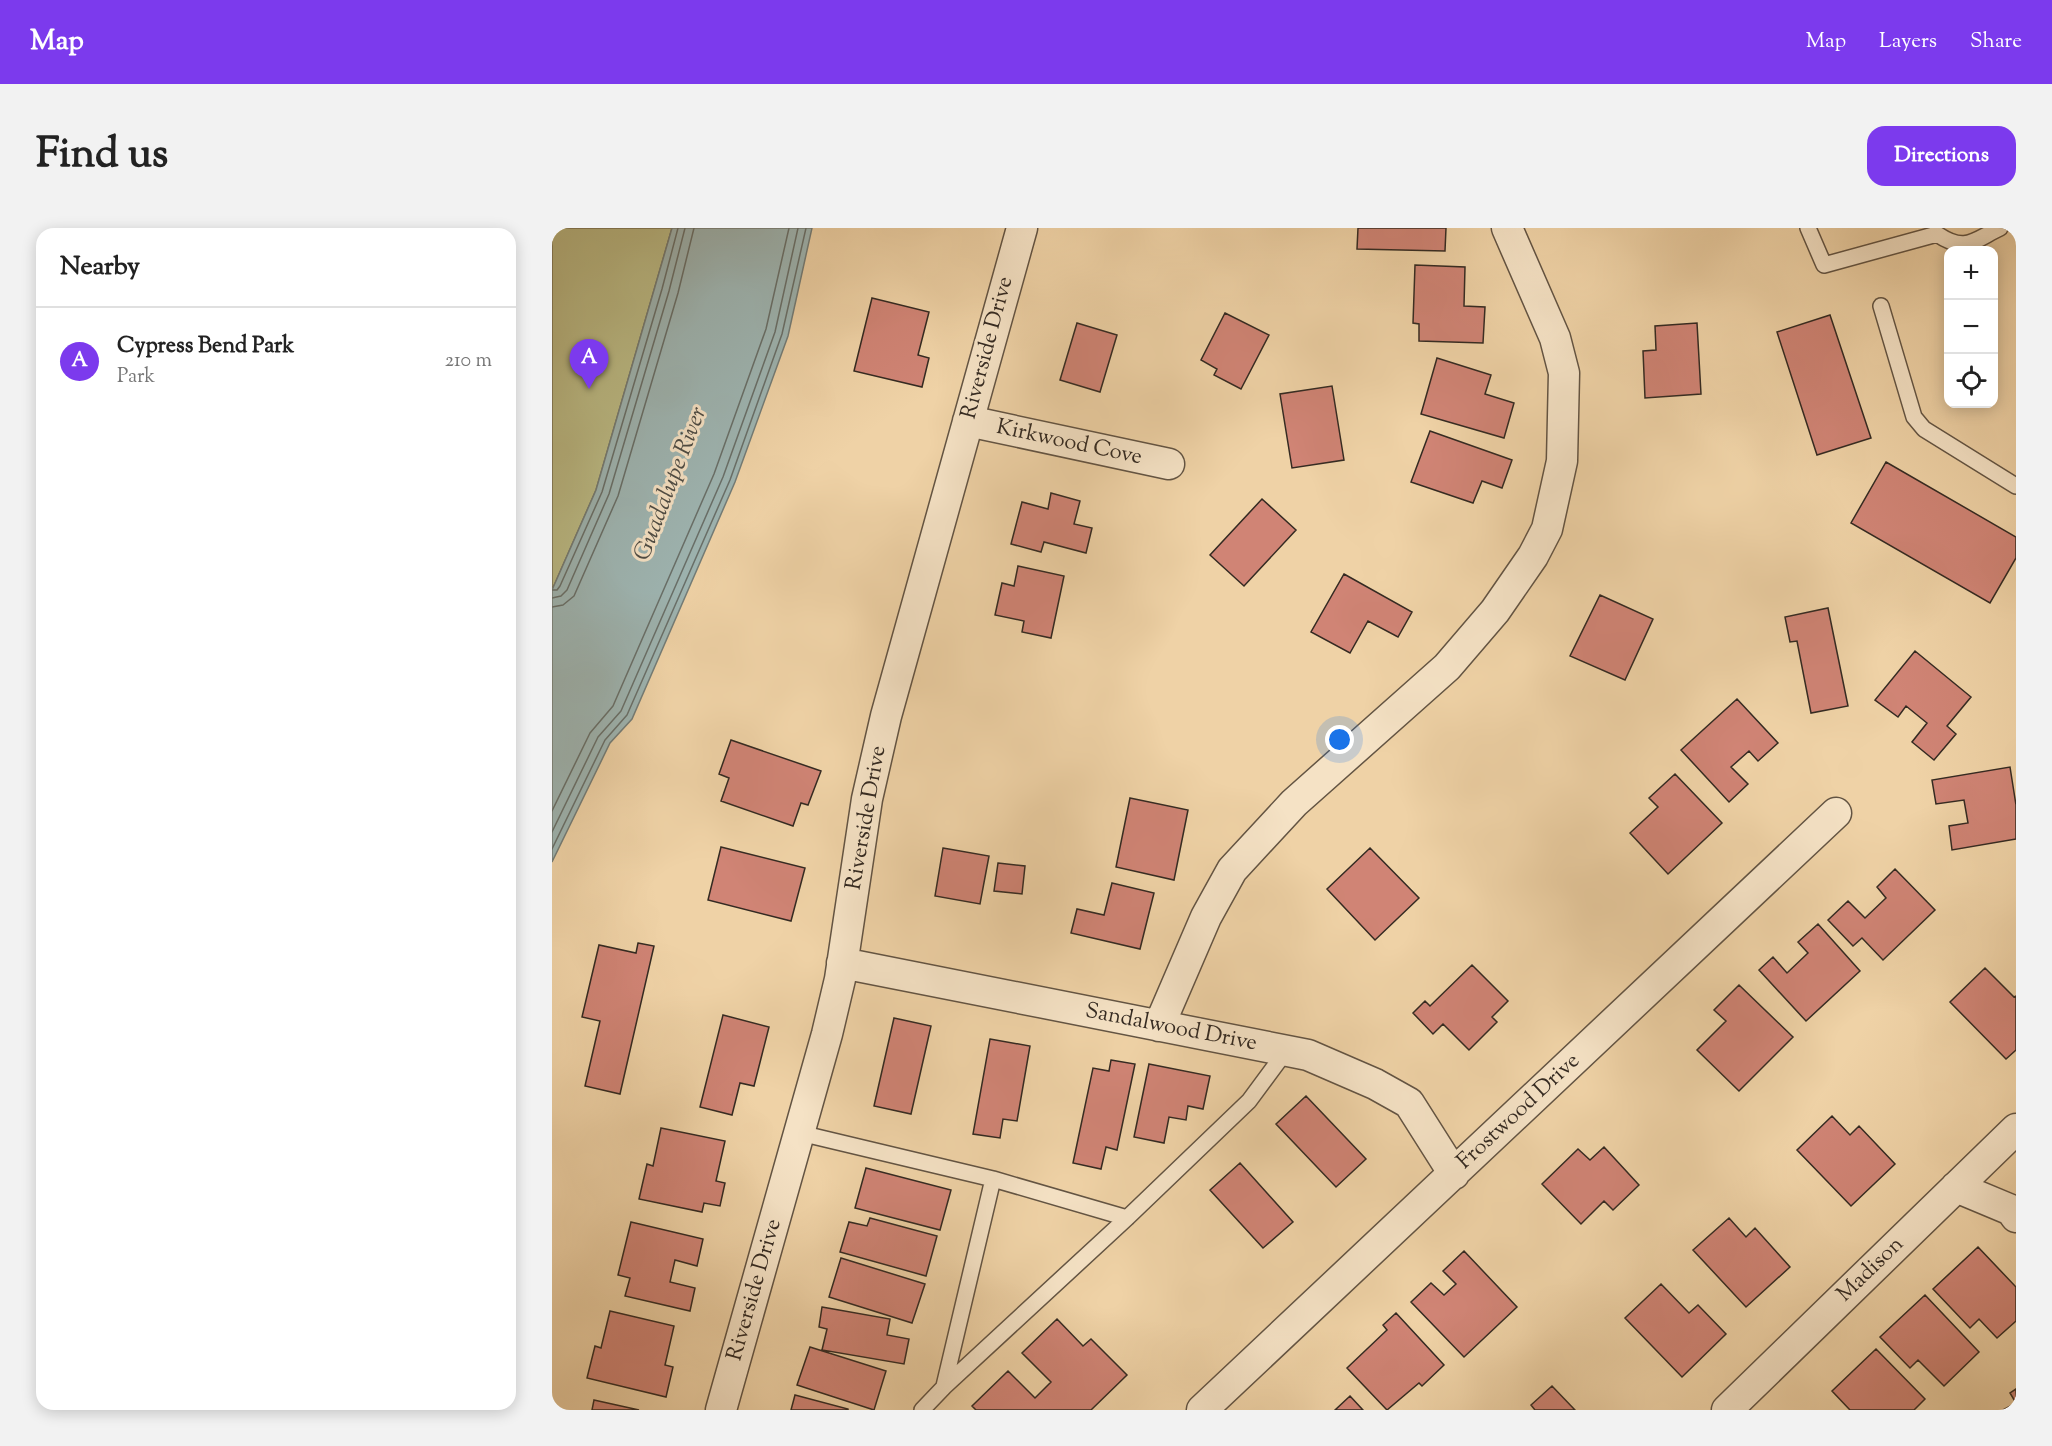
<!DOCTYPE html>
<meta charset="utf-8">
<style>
:root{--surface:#fff;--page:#f2f2f2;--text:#222;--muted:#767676;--line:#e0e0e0;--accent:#7c3aed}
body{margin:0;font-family:"Sorts Mill Goudy",serif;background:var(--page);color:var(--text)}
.controls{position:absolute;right:18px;top:18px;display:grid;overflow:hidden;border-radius:12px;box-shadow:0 3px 15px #0003}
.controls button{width:54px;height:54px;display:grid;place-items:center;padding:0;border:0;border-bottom:2px solid var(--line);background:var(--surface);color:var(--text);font:30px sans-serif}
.you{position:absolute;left:788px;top:512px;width:21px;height:21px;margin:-15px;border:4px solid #fff;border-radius:50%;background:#1a73e8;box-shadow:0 0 0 9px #1a73e833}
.badge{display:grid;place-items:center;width:39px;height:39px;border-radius:50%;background:var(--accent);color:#fff;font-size:20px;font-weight:700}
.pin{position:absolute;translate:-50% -50px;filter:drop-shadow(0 2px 3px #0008)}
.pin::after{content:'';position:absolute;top:32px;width:21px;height:18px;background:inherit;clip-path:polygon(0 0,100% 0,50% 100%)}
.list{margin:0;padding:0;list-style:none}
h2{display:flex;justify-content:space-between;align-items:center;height:78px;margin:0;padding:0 24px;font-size:26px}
h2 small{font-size:20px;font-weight:400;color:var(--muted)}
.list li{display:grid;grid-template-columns:39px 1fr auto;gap:18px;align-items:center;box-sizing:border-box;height:108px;padding:0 24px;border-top:2px solid var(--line)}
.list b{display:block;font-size:22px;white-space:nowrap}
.list p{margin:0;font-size:20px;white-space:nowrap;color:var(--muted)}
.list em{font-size:20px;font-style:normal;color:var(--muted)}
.icon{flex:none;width:33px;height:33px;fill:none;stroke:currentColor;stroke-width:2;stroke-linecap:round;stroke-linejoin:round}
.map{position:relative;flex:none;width:1464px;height:1182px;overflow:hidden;border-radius:18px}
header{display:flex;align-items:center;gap:36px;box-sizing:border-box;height:84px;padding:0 30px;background:var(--accent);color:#fff}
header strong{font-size:28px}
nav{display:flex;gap:33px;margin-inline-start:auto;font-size:21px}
.intro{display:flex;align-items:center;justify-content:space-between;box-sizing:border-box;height:144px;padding:0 36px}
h1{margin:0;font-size:42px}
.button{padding:15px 27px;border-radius:18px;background:var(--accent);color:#fff;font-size:21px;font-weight:700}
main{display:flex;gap:36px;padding:0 36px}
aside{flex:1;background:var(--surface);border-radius:18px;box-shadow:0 3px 15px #0003}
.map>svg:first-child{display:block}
</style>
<header>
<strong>Map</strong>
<nav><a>Map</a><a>Layers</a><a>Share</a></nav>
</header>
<div class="intro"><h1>Find us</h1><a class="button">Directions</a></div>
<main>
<aside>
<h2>Nearby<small></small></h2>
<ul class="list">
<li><span class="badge">A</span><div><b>Cypress Bend Park</b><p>Park</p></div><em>210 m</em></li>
</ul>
</aside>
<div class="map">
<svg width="1464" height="1182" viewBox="0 0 1464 1182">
<rect width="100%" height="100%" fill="#efd2a6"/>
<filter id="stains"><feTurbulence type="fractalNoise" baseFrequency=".00333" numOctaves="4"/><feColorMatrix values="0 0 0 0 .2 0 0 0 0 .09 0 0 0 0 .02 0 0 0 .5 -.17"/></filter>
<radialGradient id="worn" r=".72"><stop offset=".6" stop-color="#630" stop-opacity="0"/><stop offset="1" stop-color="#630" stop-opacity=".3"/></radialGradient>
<path fill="#bbbb86" stroke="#787254" stroke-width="1.5" d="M0,0H120L44,262L0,362Z"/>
<path fill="#9eb5b2" stroke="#747d78" stroke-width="1.5" d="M120,0H260L236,108L183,254L80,491L58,515L0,634V362L44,262Z"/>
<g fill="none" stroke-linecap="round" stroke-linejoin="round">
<path stroke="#69706a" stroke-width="1.5" d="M0,362H5L8,358L50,264L110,61L126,0
M0,370L9,368L15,362L57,266L117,63L133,0
M0,379L11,377L22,368L66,268L126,65L142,0
M0,583L38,505L61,478L162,246L214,101L237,0
M0,604L46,509L69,483L171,249L223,104L246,0
M0,621L53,512L75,487L178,252L230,106L254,0"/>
</g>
<path fill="#d08475" stroke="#342a22" stroke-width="1.5" d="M806,0H894L893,23L805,21Z
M863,37L913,39L912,78L933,79L931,115L867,113V96L861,95Z
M320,70L377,84L366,127L377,130L370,159L302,143Z
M673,85L717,107L689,161L662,147L665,141L649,132Z
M1278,87L1319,210L1265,227L1225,104Z
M525,95L565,107L548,164L508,152Z
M1145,95L1149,166L1093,170L1091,123L1104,122L1103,98Z
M885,130L939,147L933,166L962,175L952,210L869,186Z
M780,158L792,232L740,240L728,166Z
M878,203L960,232L950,260L930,253L921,275L859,254Z
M1334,234L1464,309V330L1438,375L1299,295Z
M499,265L528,273L522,296L540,300L534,325L492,314L489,324L459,316L470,274L496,281Z
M710,271L744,302L692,358L658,327Z
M466,338L512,348L499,410L470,404L472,393L443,387L450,355L462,358Z
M792,346L860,384L846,409L816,393L798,425L759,404Z
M1048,367L1101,391L1073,452L1018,428Z
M1276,380L1296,478L1259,485L1245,413L1238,414L1233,389Z
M1363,423L1419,469L1395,498L1404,506L1382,532L1360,514L1375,495L1354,478L1346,489L1323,472Z
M1185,471L1226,515L1206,533L1197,523L1179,539L1196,556L1177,574L1129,522Z
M179,512L269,543L256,577L249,575L241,598L169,573L177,550L167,546Z
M1458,539L1464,577V611L1400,622L1397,598L1416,595L1412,572L1384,576L1380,552Z
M1123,546L1170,595L1116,646L1078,605L1106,579L1097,570Z
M578,570L636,582L622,652L564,639Z
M169,619L253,640L239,693L156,672Z
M391,620L437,628L428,676L383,668Z
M818,620L867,670L823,712L775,661Z
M446,635L473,638L470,666L442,663Z
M1343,641L1383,682L1331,732L1310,710L1301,718L1276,692L1296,673L1313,690L1334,670L1325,659Z
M560,655L602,665L588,721L519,705L525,681L552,687Z
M1266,696L1308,743L1254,793L1207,742L1221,729L1235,745L1256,725L1246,714Z
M86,715L102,718L68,866L33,858L48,793L30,789L47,717L84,725Z
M920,737L956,773L940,789L945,794L917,822L891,796L881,806L861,785L873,773L878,778Z
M1433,740L1462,769L1464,768V822L1454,831L1398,774Z
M1187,757L1241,809L1187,863L1145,822L1174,793L1162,782Z
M171,787L217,799L202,858L188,855L180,887L148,879Z
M342,790L379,798L359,886L322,878Z
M438,811L478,818L465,893L451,891L448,910L421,906Z
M559,832L583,836L565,922L554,919L549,941L521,935L541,840L557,843Z
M597,836L658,848L651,881L636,878L634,892L617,889L612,915L582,909Z
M754,868L814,931L784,959L724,896Z
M1280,888L1298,907L1307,898L1343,936L1299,978L1245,922Z
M109,900L173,913L164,953L173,955L168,978L152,975L150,984L87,971L95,936L101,938Z
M1052,919L1087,957L1061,982L1052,973L1029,996L990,956L1026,921L1038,932Z
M688,935L741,994L711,1020L658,962Z
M314,940L399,962L388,1002L303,980Z
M318,990L385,1008L374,1048L288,1024L297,994L315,998Z
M1177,990L1194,1009L1203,1000L1238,1039L1194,1079L1141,1022Z
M79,994L151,1011L145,1038L123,1032L118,1054L143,1060L138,1083L73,1068L78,1050L66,1047Z
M1426,1019L1464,1059V1093L1445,1110L1427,1091L1418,1100L1381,1061Z
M912,1023L965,1079L912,1129L859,1074L879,1055L892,1067L904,1056L891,1043Z
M289,1030L373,1056L360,1095L277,1069Z
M1109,1056L1137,1085L1146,1077L1174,1106L1130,1149L1073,1090Z
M1373,1067L1427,1124L1392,1158L1366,1132L1358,1140L1328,1109Z
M270,1079L338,1091L335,1107L357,1111L352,1136L270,1122L275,1101L267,1099Z
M58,1083L122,1098L113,1137L121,1139L114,1169L35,1150L43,1118L49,1120Z
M844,1085L892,1137L870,1158L867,1155L835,1182L795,1140L835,1102L831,1097Z
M505,1091L531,1118L539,1111L575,1147L539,1182H424L420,1178L456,1143L483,1170L499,1154L470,1125Z
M258,1119L334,1143L322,1182L245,1157Z
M1324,1121L1373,1171L1362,1182H1298L1280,1163Z
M1000,1158L1023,1182H983L979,1177Z
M1464,1161V1182H1451L1464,1175L1458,1165Z
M243,1167L296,1181V1182H239Z
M798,1168L811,1182H783Z
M42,1172L87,1182H40Z"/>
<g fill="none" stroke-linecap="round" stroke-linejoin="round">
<g stroke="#635443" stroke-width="18">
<path id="lane" d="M1256,0L1272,37L1385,6C1413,25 1421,13 1448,0
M1329,78L1362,189L1372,201L1464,258
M248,905L441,951L575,990
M392,1158L441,951
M370,1182L392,1159L575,990L697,873L734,823"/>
</g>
<g stroke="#635443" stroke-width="33">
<path id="street" d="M416,193L617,236
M290,735L756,827L823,856L857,875L902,946
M607,798L654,689L680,642L742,575L895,439L943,383L981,328L995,301L1010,233L1012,145L1003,110L955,0
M1404,959L1459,982L1464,989
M169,1182L275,806L288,751L315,571L334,488L470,0
M650,1182L1284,585
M1175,1182L1464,901"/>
</g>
<use href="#lane" stroke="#f5e2c5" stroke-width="15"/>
<use href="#street" stroke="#f5e2c5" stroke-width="30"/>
</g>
<g text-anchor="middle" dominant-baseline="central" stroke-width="6" stroke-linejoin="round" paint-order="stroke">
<g font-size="22" fill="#342a22" stroke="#f5e2c5">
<text transform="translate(436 120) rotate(-75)">Riverside Drive</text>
<text transform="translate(517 215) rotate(12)">Kirkwood Cove</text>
<text transform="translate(315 590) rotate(-80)">Riverside Drive</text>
<text transform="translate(619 800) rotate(11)">Sandalwood Drive</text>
<text transform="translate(967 884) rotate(-43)">Frostwood Drive</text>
<text transform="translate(1319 1042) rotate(-44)">Madison</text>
<text transform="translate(203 1062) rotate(-74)">Riverside Drive</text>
</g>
<g font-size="24" font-style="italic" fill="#4e4d46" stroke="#f5e2c5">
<text transform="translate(119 256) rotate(-69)">Guadalupe River</text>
</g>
</g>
<rect width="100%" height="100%" filter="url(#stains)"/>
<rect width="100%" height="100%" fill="url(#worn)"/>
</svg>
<div class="controls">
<button>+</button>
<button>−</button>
<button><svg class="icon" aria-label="locate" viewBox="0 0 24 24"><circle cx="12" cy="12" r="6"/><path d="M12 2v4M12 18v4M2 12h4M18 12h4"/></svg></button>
</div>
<div class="you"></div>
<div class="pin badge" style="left:37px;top:161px">A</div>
</div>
</main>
